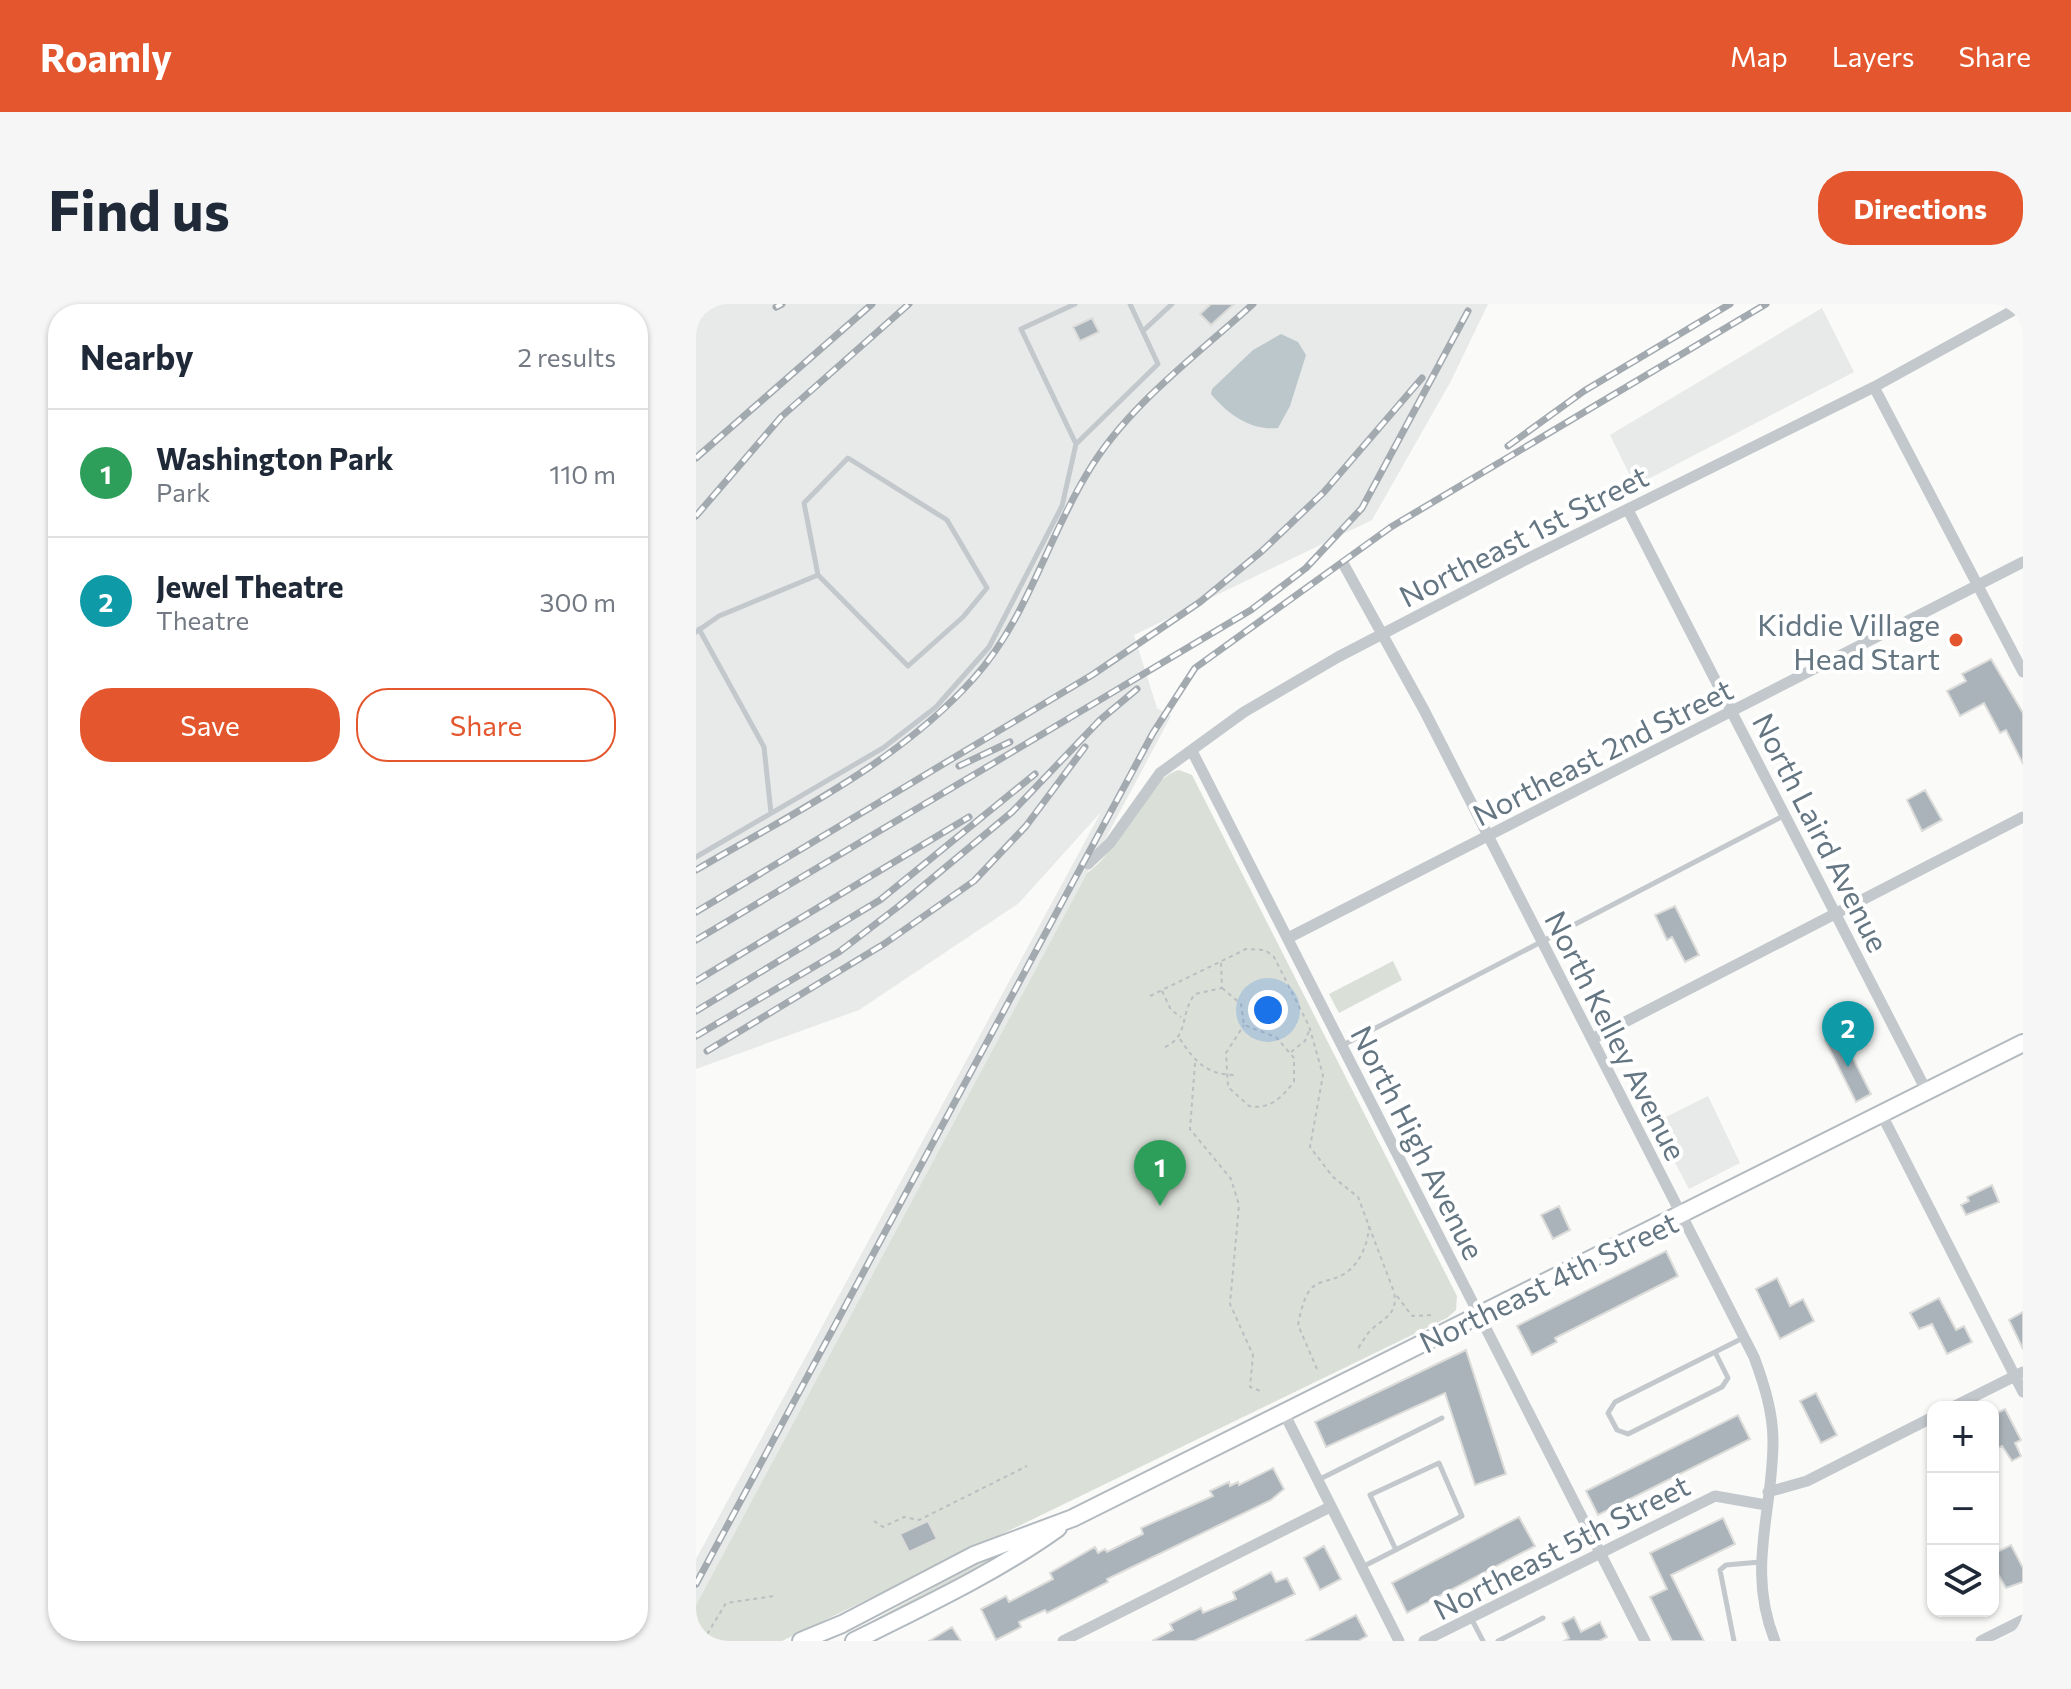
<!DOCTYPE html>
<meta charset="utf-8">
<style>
:root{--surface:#fff;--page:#f6f6f7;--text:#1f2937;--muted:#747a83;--line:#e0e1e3;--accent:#e4572e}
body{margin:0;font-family:Commissioner,sans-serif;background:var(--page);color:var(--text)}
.controls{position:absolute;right:24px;bottom:24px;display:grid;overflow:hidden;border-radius:16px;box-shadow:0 2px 6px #0004}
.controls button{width:72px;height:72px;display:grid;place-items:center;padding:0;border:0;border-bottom:2px solid var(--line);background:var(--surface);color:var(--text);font:40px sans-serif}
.you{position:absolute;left:572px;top:706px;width:28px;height:28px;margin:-20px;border:6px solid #fff;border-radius:50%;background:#1a73e8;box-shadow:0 0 0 12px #1a73e833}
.badge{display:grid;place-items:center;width:52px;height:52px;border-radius:50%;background:var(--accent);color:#fff;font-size:26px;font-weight:700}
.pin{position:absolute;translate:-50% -66px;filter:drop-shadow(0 2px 4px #0008)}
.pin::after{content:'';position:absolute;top:42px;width:28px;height:24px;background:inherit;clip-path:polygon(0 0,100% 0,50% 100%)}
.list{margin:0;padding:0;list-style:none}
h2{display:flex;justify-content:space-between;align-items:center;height:104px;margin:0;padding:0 32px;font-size:34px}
h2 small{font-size:26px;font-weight:400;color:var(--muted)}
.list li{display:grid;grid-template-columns:52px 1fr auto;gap:24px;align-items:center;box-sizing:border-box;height:128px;padding:0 32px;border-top:2px solid var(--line)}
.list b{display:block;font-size:30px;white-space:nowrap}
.list p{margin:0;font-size:26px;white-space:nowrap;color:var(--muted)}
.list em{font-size:26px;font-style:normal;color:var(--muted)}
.actions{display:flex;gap:16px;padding:24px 32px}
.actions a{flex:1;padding:18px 0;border:2px solid var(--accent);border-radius:32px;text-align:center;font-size:28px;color:var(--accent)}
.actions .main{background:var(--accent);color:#fff}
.icon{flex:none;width:44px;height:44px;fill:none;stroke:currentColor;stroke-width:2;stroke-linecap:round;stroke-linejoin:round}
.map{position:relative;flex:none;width:1327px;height:1337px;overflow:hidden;border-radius:32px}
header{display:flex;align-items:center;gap:48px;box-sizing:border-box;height:112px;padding:0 40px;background:var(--accent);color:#fff}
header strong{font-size:38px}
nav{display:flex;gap:44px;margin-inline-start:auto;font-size:28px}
.intro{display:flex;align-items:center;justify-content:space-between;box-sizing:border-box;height:192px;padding:0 48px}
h1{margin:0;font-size:56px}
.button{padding:20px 36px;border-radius:32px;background:var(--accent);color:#fff;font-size:28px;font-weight:700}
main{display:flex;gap:48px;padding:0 48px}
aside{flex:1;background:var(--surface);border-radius:32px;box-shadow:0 2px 6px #0004}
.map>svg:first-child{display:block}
</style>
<header>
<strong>Roamly</strong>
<nav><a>Map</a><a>Layers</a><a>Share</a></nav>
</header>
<div class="intro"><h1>Find us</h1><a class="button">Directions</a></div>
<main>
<aside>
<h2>Nearby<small>2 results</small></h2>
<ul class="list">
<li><span class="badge" style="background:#2e9e5b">1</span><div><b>Washington Park</b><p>Park</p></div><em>110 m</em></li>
<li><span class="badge" style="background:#0f9aa8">2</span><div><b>Jewel Theatre</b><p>Theatre</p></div><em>300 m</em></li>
</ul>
<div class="actions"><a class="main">Save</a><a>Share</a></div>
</aside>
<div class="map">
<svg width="1327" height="1337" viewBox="0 0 1327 1337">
<rect width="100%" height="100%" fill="#fafaf8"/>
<path fill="#e8e9e9" d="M0,0H792L755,77L676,216L438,331L461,404L475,412L0,1301V1255L405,508L323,599L163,706L0,765Z
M1126,4L1158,68L939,182L914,131Z
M1012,792L1044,859L993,885L958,819Z"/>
<path fill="#dadfd7" d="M483,466L496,471L761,992L760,1006L751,1014L86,1337H0V1301L391,569C425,547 447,476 483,466Z
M697,657L706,676L643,709L633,690Z
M325,1238L327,1240L157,1331L155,1328C213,1298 267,1265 325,1238Z"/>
<path fill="#bbc7cb" d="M585,30L602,38L610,51L594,102L582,124C554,127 532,110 515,90L516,85L557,46Z"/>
<path fill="#aab3b9" stroke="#dcdcda" stroke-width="2" d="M515,0H538L515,21L504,10Z
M396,14L403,28L384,37L377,23Z
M1295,355L1327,409V460L1310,426L1304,429L1288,399L1264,412L1251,387L1270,377L1266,370Z
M1229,486L1246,516L1226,527L1211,496Z
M979,602L1003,651L989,658L976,633L971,636L959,611Z
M1144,728L1175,790L1160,798L1129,736Z
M1296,881L1303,898L1270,911L1265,901L1273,897L1271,893Z
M863,902L874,926L857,935L845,911Z
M970,947L982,972L859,1034L861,1038L836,1051L821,1022Z
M1081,974L1094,1002L1107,995L1118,1017L1084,1035L1060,985Z
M1243,994L1260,1026L1268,1022L1276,1038L1251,1050L1236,1020L1223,1025L1214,1009Z
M1327,1008V1045L1313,1016Z
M770,1046L810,1170L779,1181L749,1089L630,1143L619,1118Z
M1120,1089L1141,1131L1125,1139L1104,1097Z
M1309,1105L1325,1136L1319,1139L1325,1152L1316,1157L1306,1142L1297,1147V1111Z
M1042,1111L1054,1135L902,1211L890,1187Z
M577,1164L588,1185L575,1196L411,1275L412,1278L351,1309L349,1306L323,1318L325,1323L300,1336L285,1305L310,1292L313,1298L357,1275L354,1269L399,1243L402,1249L409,1245L411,1248L447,1230L445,1224L517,1192L514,1187L533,1178L534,1182L542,1178L543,1181Z
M823,1213L839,1242L711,1309L696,1279Z
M1027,1214L1039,1240L975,1271L1008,1337H976L954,1293L971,1285L954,1249Z
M232,1217L241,1235L213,1248L204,1230Z
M1315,1241L1327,1264V1278L1310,1284L1299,1265L1297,1250Z
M628,1242L645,1275L624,1286L608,1254Z
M575,1268L580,1278L591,1274L599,1290L498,1337H456L477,1326L474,1320L505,1304L507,1309L540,1295L537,1288Z
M660,1311L671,1332L662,1337H609Z
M878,1313L885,1328L904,1318L911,1333L903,1337H868L873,1334L866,1319Z
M256,1323L265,1337H233Z"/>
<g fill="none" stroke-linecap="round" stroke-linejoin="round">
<g stroke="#b3babf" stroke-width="20">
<path id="secondary" d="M105,1337L146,1320L278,1251L377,1214L1327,739
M158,1337C228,1302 299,1269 362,1224"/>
</g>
<path stroke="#bbbfc2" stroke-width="2" stroke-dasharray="4 4" stroke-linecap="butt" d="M526,684L545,700L548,721L580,733L598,754V778C585,794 574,806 553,802L532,783L530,749L548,721
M466,687L475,706L485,713
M454,692L550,645L569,646L578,653L613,722L627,771L614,843L637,873L662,893L698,988C702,1008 691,1013 677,1024C670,1030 666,1039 661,1046
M484,735C499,758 511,771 540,771
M469,743C494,731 483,711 499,690L526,684L525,658
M595,748L609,737L613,727
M499,759L494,825L535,875L543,901L534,1000L557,1051L554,1083L565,1087
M701,992L716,1012L739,1011
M621,1065L602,1021C604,1011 607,995 614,986C621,977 633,977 642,973C662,965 672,942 673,922
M178,1217L187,1223L208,1213L223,1216L331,1162
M7,1337L30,1299L78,1292"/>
<path stroke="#c3c8cc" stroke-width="5" d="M379,0L325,25L380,140L462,60L434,0
M447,27L476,0
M152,154L251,216L291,284L267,313L212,362L122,271L108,199Z
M3,325L68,443L75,509
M0,328L23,312L122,271
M0,553L187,444L240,403L293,343L366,202L380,140
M647,741L1089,511
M1019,1048L1032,1074L1026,1083L932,1130L921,1126L912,1109L919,1098L1049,1033
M622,1176L746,1114
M666,1263L680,1256L766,1212L743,1159L674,1191L700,1246
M775,1314L787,1337
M802,1337L847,1314
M1038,1337L1024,1266L1030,1261L1064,1258"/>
<path stroke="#c3c8cc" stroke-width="11" d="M1178,83L1327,368
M932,206L1231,788
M648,261L728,406L1058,1053C1068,1080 1077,1108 1077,1137C1077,1209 1050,1265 1079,1337
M496,447L949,1337
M392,560L414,539L464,469L548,408L642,353L833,254L1178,83L1327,1
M592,634L1327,258
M896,735L1327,513
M1186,811L1327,1088
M1257,1103L1327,1068
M588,1109L703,1337
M1072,1188L1111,1177L1237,1113
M367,1337L634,1203
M728,1337L1019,1192L1070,1201
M1285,1337L1327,1316"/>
<use href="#secondary" stroke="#fff" stroke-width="16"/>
<g stroke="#a2aab0" stroke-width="7">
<path id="rail" d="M80,3L86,0
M812,142L888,87L1034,0
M0,154L176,0
M0,212L85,113L213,0
M263,462L314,438
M0,566C97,509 202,459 278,374C331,315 351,235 392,168C432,101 500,52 557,0
M0,608L396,371L504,298L566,247L628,188L726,74
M0,636L555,306L610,264L666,204L772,7
M0,677L273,513
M0,707L184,596L339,470
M0,732L143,648L203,602L316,508L404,416L441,385
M11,747L188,640L278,577L330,522L389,443
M0,1280L457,429L499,364L695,223L1070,0"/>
</g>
<use href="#rail" stroke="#fff" stroke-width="4" stroke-dasharray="12" stroke-linecap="butt"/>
</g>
<circle fill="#e4572e" stroke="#fff" stroke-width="3" cx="1260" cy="336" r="8"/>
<g text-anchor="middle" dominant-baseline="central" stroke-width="8" stroke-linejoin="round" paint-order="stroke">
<g font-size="30" fill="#657683" stroke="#fff">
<text transform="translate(827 231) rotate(-27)">Northeast 1st Street</text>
<text transform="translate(906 447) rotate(-27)">Northeast 2nd Street</text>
<text transform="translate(1126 528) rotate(63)">North Laird Avenue</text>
<text transform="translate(921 731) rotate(63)">North Kelley Avenue</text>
<text transform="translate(723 838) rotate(63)">North High Avenue</text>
<text transform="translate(852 977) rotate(-26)">Northeast 4th Street</text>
<text transform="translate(865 1242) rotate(-27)">Northeast 5th Street</text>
</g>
<g font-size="30" fill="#657683" stroke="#fff" text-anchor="end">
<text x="1244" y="319">Kiddie Village<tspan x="1244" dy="34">Head Start</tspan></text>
</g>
</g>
</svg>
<div class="controls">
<button>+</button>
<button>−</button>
<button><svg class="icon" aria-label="layers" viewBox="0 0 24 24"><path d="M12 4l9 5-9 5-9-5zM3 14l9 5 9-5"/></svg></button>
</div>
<div class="you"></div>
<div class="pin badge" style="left:464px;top:902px;background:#2e9e5b">1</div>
<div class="pin badge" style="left:1152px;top:763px;background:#0f9aa8">2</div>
</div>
</main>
